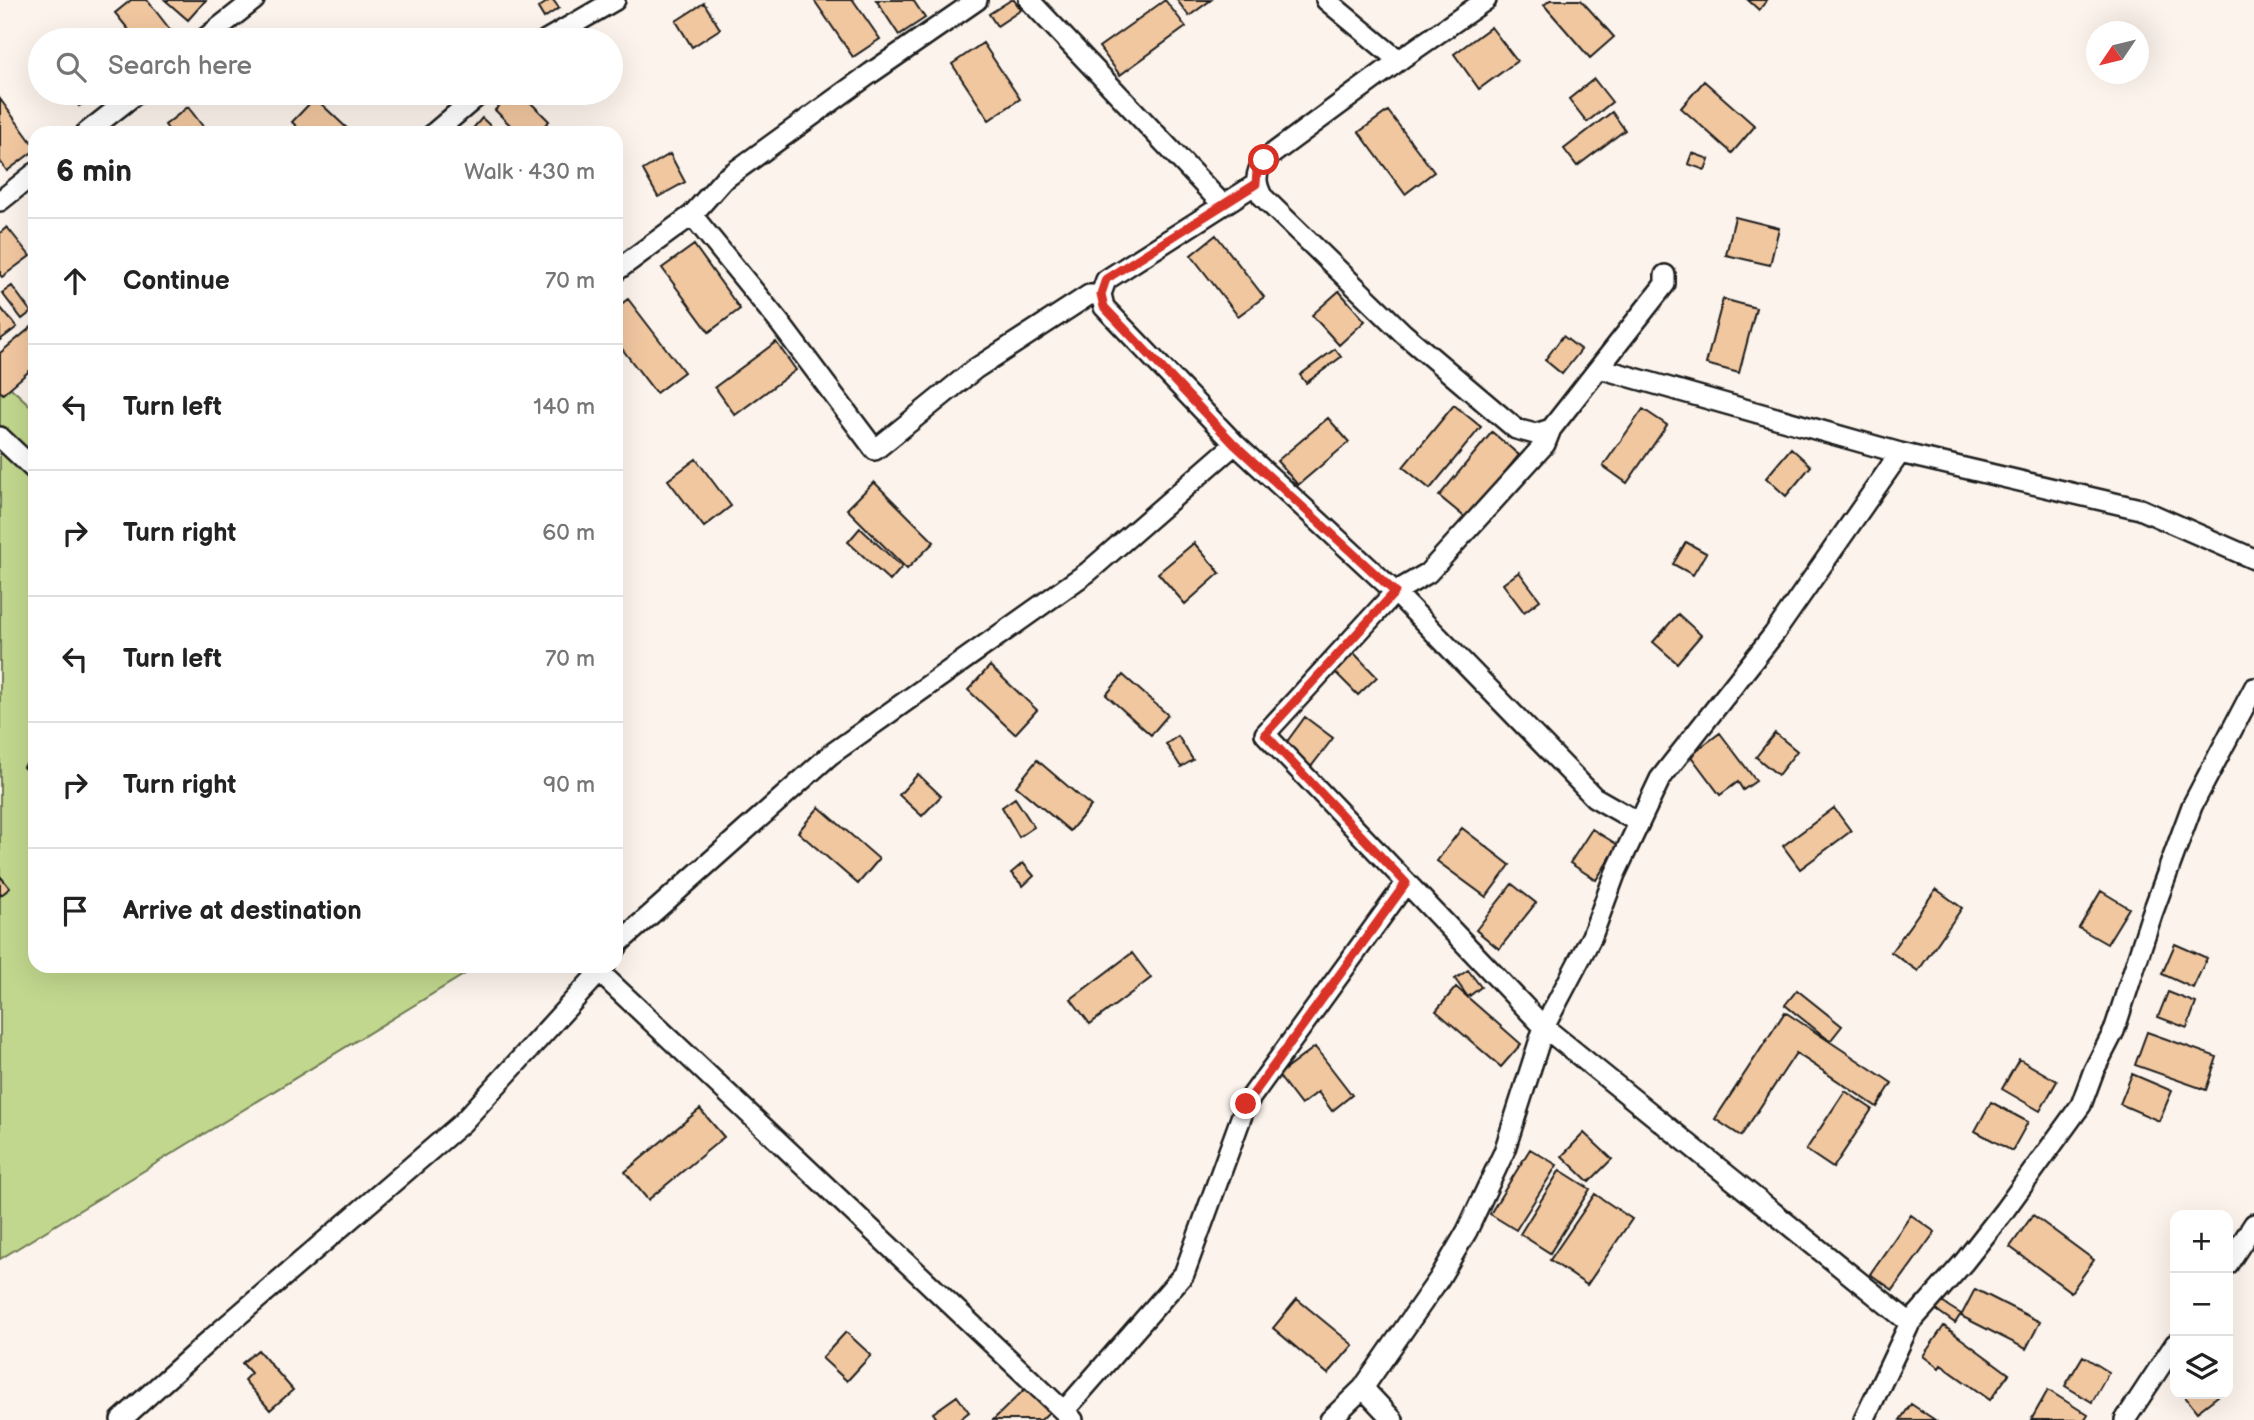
<!DOCTYPE html>
<meta charset="utf-8">
<style>
:root{--surface:#fff;--page:#f2f2f2;--text:#222;--muted:#767676;--line:#e0e0e0}
body{margin:0;font-family:"Balsamiq Sans",sans-serif;background:var(--page);color:var(--text)}
.controls{position:absolute;right:21px;bottom:21px;display:grid;overflow:hidden;border-radius:14px;box-shadow:0 7px 28px #0002}
.controls button{width:63px;height:63px;display:grid;place-items:center;padding:0;border:0;border-bottom:2px solid var(--line);background:var(--surface);color:var(--text);font:35px sans-serif}
.compass{position:absolute;left:2086px;top:21px;width:63px;height:63px;border-radius:50%;background:var(--surface);box-shadow:0 7px 28px #0002;rotate:235deg}
.stop{position:absolute;width:21px;height:21px;margin:-16px;border:5px solid #d93025;border-radius:50%;background:#fff}
.stop.end{background:#d93025;border-color:#fff;box-shadow:0 2px 7px #0008}
.list{margin:0;padding:0;list-style:none}
h2{display:flex;justify-content:space-between;align-items:center;height:91px;margin:0;padding:0 28px;font-size:30px}
h2 small{font-size:23px;font-weight:400;color:var(--muted)}
.list li{display:grid;grid-template-columns:46px 1fr auto;gap:21px;align-items:center;box-sizing:border-box;height:126px;padding:0 28px;border-top:2px solid var(--line)}
.list b{display:block;font-size:26px;white-space:nowrap}
.list em{font-size:23px;font-style:normal;color:var(--muted)}
.icon{flex:none;width:38px;height:38px;fill:none;stroke:currentColor;stroke-width:2;stroke-linecap:round;stroke-linejoin:round}
.map{position:relative;flex:none;width:2254px;height:1420px;overflow:hidden}
.search{position:absolute;background:var(--surface);box-shadow:0 7px 28px #0002;left:28px;top:28px;width:595px;height:77px;display:flex;align-items:center;gap:18px;box-sizing:border-box;padding:0 24px;border-radius:38px;color:var(--muted);font-size:26px}
.panel{position:absolute;background:var(--surface);box-shadow:0 7px 28px #0002;left:28px;top:126px;width:595px;height:847px;border-radius:21px}
.map>svg:first-child{display:block}
</style>
<div class="map">
<svg width="2254" height="1420" viewBox="0 0 2254 1420">
<rect width="100%" height="100%" fill="#fcf4ec"/>
<filter id="ink" filterUnits="userSpaceOnUse"><feTurbulence type="fractalNoise" baseFrequency=".0143" numOctaves="2"/><feDisplacementMap in="SourceGraphic" scale="14" xChannelSelector="R" yChannelSelector="G"/><feConvolveMatrix kernelMatrix="1 2 1 2 8 2 1 2 1" color-interpolation-filters="sRGB"/></filter>
<g filter="url(#ink)">
<path fill="#c1d78d" stroke="#6e7a54" stroke-width="2" d="M0,378L35,410V966H478L0,1259Z"/>
<path fill="#f1c7a0" stroke="#1c1c1c" stroke-width="2" d="M131,0H147L172,32L162,40H137L115,13Z
M165,0H206L188,20Z
M550,0H553L559,8L544,18L538,8Z
M814,0H853L880,39L853,57Z
M876,0H913L925,18L899,35Z
M1011,0H1014L1021,10L997,26L989,14Z
M1165,0L1186,27L1120,75L1099,47Z
M1177,0H1211L1189,16Z
M1550,0H1581L1614,37L1590,58L1544,5Z
M1748,0H1767L1759,10Z
M704,3L720,29L692,47L676,21Z
M1491,27L1517,61L1479,89L1454,54Z
M983,43L1020,99L989,120L952,64Z
M1594,79L1612,102L1587,122L1569,99Z
M1704,81L1755,126L1732,153L1681,108Z
M71,93H99L79,106Z
M512,93H521L549,121L537,133H518L495,110Z
M315,98L352,133H303L292,122Z
M0,99L35,147V150L7,171L0,161Z
M188,107L208,133H171L165,125Z
M1388,111L1434,172L1405,194L1359,132Z
M1612,112L1625,130L1577,166L1564,149Z
M482,118L498,133H469Z
M1692,153L1709,159L1705,170L1688,164Z
M670,154L685,182L658,197L643,170Z
M1735,217L1779,228L1770,265L1726,255Z
M7,227L30,256L2,277L0,275V233Z
M1216,235L1264,297L1238,316L1191,255Z
M694,245L740,309L709,332L662,268Z
M12,286L31,312L22,319L2,293Z
M1339,291L1365,321L1339,345L1312,315Z
M628,299L684,372L656,393L616,341V308Z
M1723,299L1756,308L1739,373L1706,364Z
M0,307L17,327L0,340Z
M35,324V366L3,394L0,391V353Z
M1563,336L1581,350L1562,374L1545,360Z
M776,342L796,370L735,415L715,387Z
M1335,349L1341,357L1306,383L1300,375Z
M1454,405L1481,427L1430,489L1403,467Z
M1643,409L1667,425L1627,483L1603,466Z
M1328,418L1349,442L1298,485L1277,461Z
M1492,432L1519,455L1467,519L1439,496Z
M1791,448L1811,466L1786,496L1766,478Z
M696,459L731,506L704,527L668,480Z
M874,482L934,542L907,569L847,509Z
M860,528L902,567L890,581L848,542Z
M1686,542L1706,553L1693,575L1673,564Z
M1194,543L1220,573L1185,604L1158,573Z
M1519,572L1540,600L1524,612L1503,584Z
M1678,614L1701,635L1677,663L1653,642Z
M1353,652L1377,677L1358,695L1334,671Z
M990,666L1037,710L1015,734L968,690Z
M1123,675L1168,715L1151,735L1106,695Z
M1305,717L1333,738L1310,768L1283,747Z
M1720,733L1756,781L1743,790L1738,782L1720,795L1690,755Z
M1775,733L1797,751L1778,775L1756,757Z
M1178,736L1193,760L1181,767L1166,744Z
M35,755V780L23,767Z
M1037,760L1091,806L1070,831L1016,786Z
M918,774L941,796L922,816L899,795Z
M1015,798L1034,827L1019,837L1002,807Z
M819,807L879,859L858,884L798,832Z
M1834,808L1851,831L1800,869L1783,846Z
M1462,828L1510,865L1486,897L1437,861Z
M1592,829L1618,845L1596,880L1570,863Z
M1023,863L1034,876L1023,886L1011,873Z
M0,876L10,888L0,896Z
M1512,884L1536,903L1499,949L1476,930Z
M1936,889L1962,908L1918,971L1891,952Z
M2101,891L2129,908L2107,944L2079,928Z
M2175,944L2207,958L2193,988L2162,974Z
M1132,953L1151,978L1090,1024L1071,999Z
M1468,970L1481,987L1468,997L1455,979Z
M1456,987L1521,1044L1501,1067L1436,1011Z
M1797,990L1842,1026L1830,1041L1785,1005Z
M2168,992L2196,1003L2187,1028L2158,1017Z
M1785,1012L1892,1083L1877,1107L1796,1053L1741,1136L1715,1119Z
M2147,1032L2217,1057L2206,1090L2135,1065Z
M1315,1047L1352,1095L1332,1111L1318,1092L1301,1105L1278,1075Z
M2019,1059L2057,1081L2040,1111L2002,1089Z
M2132,1074L2172,1091L2159,1121L2120,1104Z
M1845,1091L1872,1109L1833,1168L1806,1150Z
M1991,1102L2028,1122L2012,1151L1975,1131Z
M700,1109L724,1137L648,1200L625,1172Z
M1584,1133L1612,1159L1589,1182L1562,1156Z
M1530,1149L1557,1165L1516,1230L1490,1214Z
M1560,1170L1590,1189L1550,1253L1520,1234Z
M1595,1194L1632,1219L1587,1285L1550,1260Z
M1911,1215L1935,1232L1893,1290L1870,1274Z
M2033,1215L2094,1260L2071,1292L2010,1247Z
M1975,1289L2040,1322L2026,1349L1961,1316Z
M1297,1299L1353,1345L1328,1374L1273,1328Z
M1940,1301L1961,1314L1955,1323L1935,1309Z
M1944,1326L2009,1374L1990,1400L1941,1365L1939,1368L1923,1356Z
M846,1332L871,1355L847,1381L822,1358Z
M258,1350L293,1390L270,1410L244,1380L251,1373L242,1363Z
M2083,1356L2109,1372L2092,1402L2065,1386Z
M1029,1385L1052,1409L1041,1420H993Z
M2048,1390L2088,1415L2085,1420H2031Z
M2183,1394H2216L2218,1396L2197,1412Z
M957,1396L969,1412L959,1420H938L933,1413Z
M1911,1404L1935,1420H1900Z"/>
<g fill="none" stroke-linecap="round" stroke-linejoin="round">
<g stroke="#1c1c1c" stroke-width="24">
<path id="minor" d="M1029,0L1223,205
M1326,0L1392,55L1401,59L1486,0
M203,40L254,0
M546,40L615,0
M1401,59L1264,160C1255,174 1255,182 1262,196L1404,334L1516,429L1535,434L1551,429L1665,284V275
M86,133L137,93
M434,133L481,93
M1256,184L1106,280L1101,294L1104,307L1235,444L1395,592L1594,797L1638,822
M0,201L35,173
M692,215L779,322L875,450L975,369L1089,295L1101,294
M616,271L692,215L723,180L871,73L977,0
M1599,368L1900,453L2140,509L2254,559
M1551,429L1545,444L1428,573L1395,592L1265,734L1544,1027L1910,1323
M0,437L35,470
M616,948L620,942L830,755L1088,572L1235,444
M593,966L1073,1420
M2228,1264L2254,1224
M1363,1388L1393,1420
M1064,1411L1184,1274L1246,1104L1406,883
M121,1420L211,1339L462,1123L605,966
M1330,1420L1363,1388L1439,1279L1467,1231L1504,1152L1544,1027L1592,936L1615,874L1660,779L1774,634L1900,453
M1864,1420L1910,1323L1964,1262L2004,1211L2081,1105L2094,1070L2114,1031L2152,914L2192,806L2254,688
M2125,1420L2175,1344"/>
</g>
<use href="#minor" stroke="#fff" stroke-width="19"/>
</g>
</g>
<g fill="none" stroke-linecap="round" stroke-linejoin="round" filter="url(#ink)">
<path stroke="#d93025" stroke-width="9" d="M1246,1104L1406,883L1265,734L1395,592L1234,444L1104,307L1101,294L1106,279L1256,184L1257,171L1264,160"/>
</g>
</svg>
<div class="controls">
<button>+</button>
<button>−</button>
<button><svg class="icon" aria-label="layers" viewBox="0 0 24 24"><path d="M12 4l9 5-9 5-9-5zM3 14l9 5 9-5"/></svg></button>
</div>
<svg class="compass" viewBox="-18 -18 36 36"><path d="M0-13l5 13h-10z" fill="#e53935"/><path d="M0 13l5-13h-10z" fill="#767676"/></svg>
<div class="stop" style="left:1264px;top:160px"></div>
<div class="stop end" style="left:1246px;top:1104px"></div>
<div class="search"><svg class="icon" aria-label="search" viewBox="0 0 24 24"><circle cx="10" cy="10" r="6"/><path d="M15 15l6 6"/></svg>Search here</div>
<section class="panel">
<h2>6 min<small>Walk · 430 m</small></h2>
<ul class="list">
<li><svg class="icon" aria-label="ahead" viewBox="0 0 24 24"><path d="M12 20V5M6 11l6-6 6 6"/></svg><div><b>Continue</b></div><em>70 m</em></li>
<li><svg class="icon" aria-label="left" viewBox="0 0 24 24"><path d="M17 20v-9H6M10 6l-5 5 5 5"/></svg><div><b>Turn left</b></div><em>140 m</em></li>
<li><svg class="icon" aria-label="right" viewBox="0 0 24 24"><path d="M7 20v-9h11M14 6l5 5-5 5"/></svg><div><b>Turn right</b></div><em>60 m</em></li>
<li><svg class="icon" aria-label="left" viewBox="0 0 24 24"><path d="M17 20v-9H6M10 6l-5 5 5 5"/></svg><div><b>Turn left</b></div><em>70 m</em></li>
<li><svg class="icon" aria-label="right" viewBox="0 0 24 24"><path d="M7 20v-9h11M14 6l5 5-5 5"/></svg><div><b>Turn right</b></div><em>90 m</em></li>
<li><svg class="icon" aria-label="arrive" viewBox="0 0 24 24"><path d="M6 21V4h12l-3 4 3 4H6"/></svg><div><b>Arrive at destination</b></div></li>
</ul>
</section>
</div>
